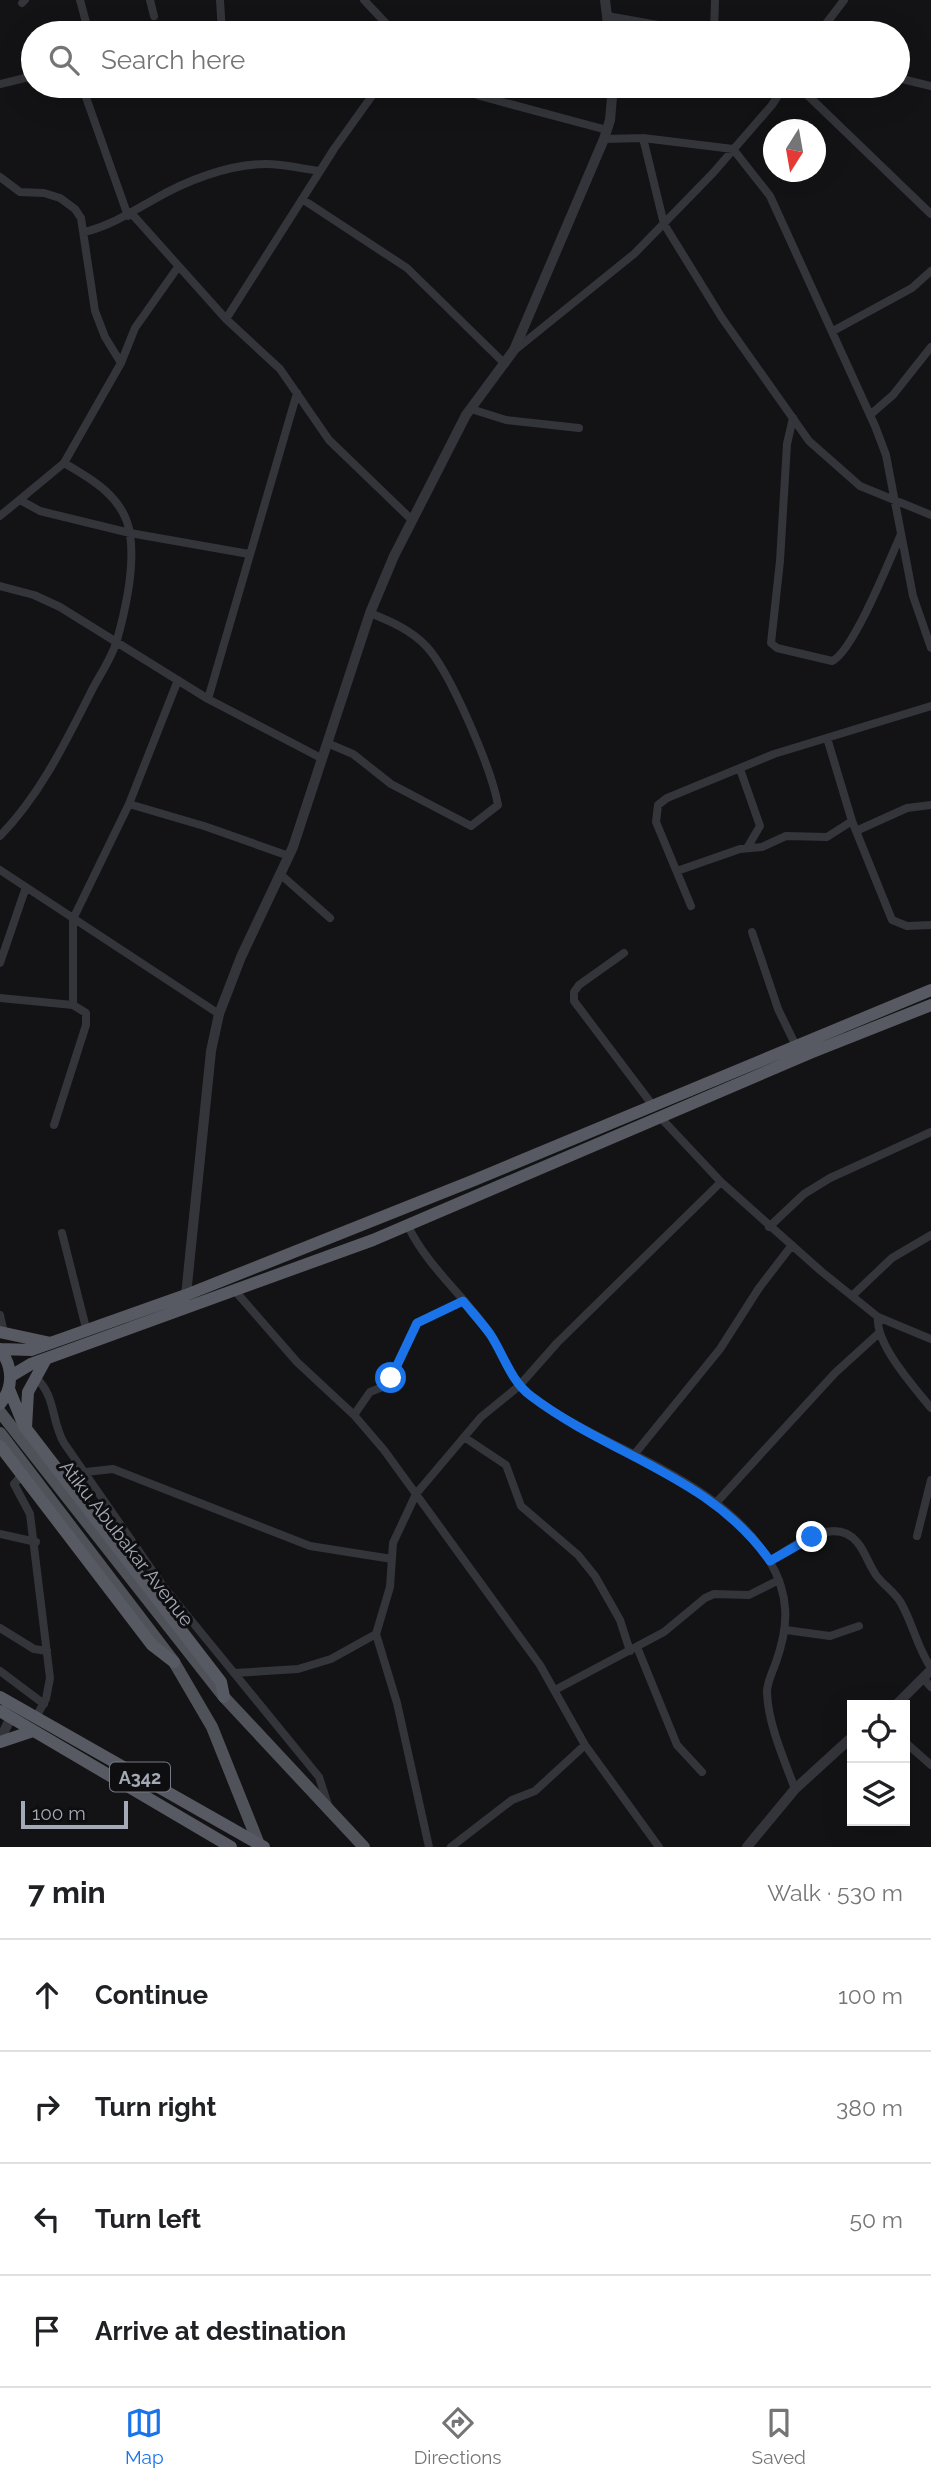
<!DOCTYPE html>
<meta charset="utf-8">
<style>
:root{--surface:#fff;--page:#f2f2f2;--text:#202124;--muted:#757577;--line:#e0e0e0;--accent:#1a73e8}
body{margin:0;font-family:Raleway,sans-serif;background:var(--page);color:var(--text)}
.controls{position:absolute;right:21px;bottom:21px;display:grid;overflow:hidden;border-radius:0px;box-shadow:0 7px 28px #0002}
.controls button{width:63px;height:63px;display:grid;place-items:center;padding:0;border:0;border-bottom:2px solid var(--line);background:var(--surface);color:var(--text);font:35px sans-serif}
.compass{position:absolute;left:763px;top:119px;width:63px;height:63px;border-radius:50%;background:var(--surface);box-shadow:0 7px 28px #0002;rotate:191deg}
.scale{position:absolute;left:21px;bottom:18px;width:107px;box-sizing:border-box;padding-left:7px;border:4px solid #a3a9b6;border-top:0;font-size:19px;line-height:24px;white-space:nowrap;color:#a3a9b6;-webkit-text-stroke:5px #0e0e10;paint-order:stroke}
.stop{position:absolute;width:21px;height:21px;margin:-16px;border:5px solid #1a73e8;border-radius:50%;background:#fff}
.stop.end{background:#1a73e8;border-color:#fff;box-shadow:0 2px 7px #0008}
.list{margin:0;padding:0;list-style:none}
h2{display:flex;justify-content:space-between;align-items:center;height:91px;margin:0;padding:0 28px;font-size:30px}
h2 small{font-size:23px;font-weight:400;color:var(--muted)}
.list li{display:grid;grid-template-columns:46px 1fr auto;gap:21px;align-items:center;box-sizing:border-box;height:112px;padding:0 28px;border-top:2px solid var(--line)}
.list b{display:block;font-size:26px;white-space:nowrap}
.list em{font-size:23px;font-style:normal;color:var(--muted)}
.icon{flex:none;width:38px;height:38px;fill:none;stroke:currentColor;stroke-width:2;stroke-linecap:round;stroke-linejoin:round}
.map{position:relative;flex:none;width:931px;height:1847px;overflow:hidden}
.search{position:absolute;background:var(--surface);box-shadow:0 7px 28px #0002;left:21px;right:21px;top:21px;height:77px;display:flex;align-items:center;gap:18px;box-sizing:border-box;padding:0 24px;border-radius:38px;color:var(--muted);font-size:26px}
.sheet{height:539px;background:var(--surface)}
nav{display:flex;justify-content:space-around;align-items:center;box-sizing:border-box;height:98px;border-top:2px solid var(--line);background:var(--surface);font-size:19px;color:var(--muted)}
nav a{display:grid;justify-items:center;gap:4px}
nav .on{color:var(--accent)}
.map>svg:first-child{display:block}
</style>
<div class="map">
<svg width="931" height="1847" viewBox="0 0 931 1847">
<rect width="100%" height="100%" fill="#131315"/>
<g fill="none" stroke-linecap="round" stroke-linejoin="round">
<path stroke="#33353a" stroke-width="8" d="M80,0L87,26
M150,0L154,16
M220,0L222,33
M364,0L395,33
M22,3L25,0
M607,16L703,33
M714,33L715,0
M819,33L844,0
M898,78L931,86
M0,84L33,76
M82,86L128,216
M458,86L480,96L607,130
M798,86L931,214
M643,138L664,224L722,318L809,441L860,486L931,515
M604,139L643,138L733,149L770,196L875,426L886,455L913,596L931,648
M0,177L20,192L44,193L60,198L75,209L81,218L95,311L105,337L121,363
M302,199L407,268L505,364
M132,214L226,319L280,369L329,440L412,520
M85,232C111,225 130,213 153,200C185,181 229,164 266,164C284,164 303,169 320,171
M226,319L334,149L379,86
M833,331L912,288L931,271
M515,350L634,254L713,173L772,105L784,86
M471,409L506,420L579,428
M870,415L893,395L931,347
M793,418L787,444L780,561L771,643L777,648L832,661C853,652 890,559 901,534
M20,500L40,511L130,533L249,554
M0,516L64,463L121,363L135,328L178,267
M0,586L34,595L60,607L208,699L321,758
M208,699L297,393
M827,738L852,821L892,920L907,926L931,925
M327,743L353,754L391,784L471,826L498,805C492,770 450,671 426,646C411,630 390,621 370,613
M740,769L760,826L747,848
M129,804L204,826L289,856
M856,831L907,808L931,805
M0,836C40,795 65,743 91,692C99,676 112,658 117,640C126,608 135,567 130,534C125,498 92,479 64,463
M0,870L219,1014
M677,871L740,849L762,847L786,836L827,837L852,821
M280,874L330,918
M691,906L656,822L658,805L667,798L774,754L931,706
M752,932L778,1009L798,1050
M624,953L579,985L574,992V1001L654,1107
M0,963L26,887
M0,998L73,1005L86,1013V1025L54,1125
M73,1005V919L129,804L178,680
M660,1117L721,1182L822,1272L878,1317L931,1339
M408,1226C428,1268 466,1297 491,1335C504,1357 511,1381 532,1397C607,1452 718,1476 769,1560C790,1595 789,1625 776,1662C773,1671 767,1682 767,1692C768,1724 784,1759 795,1789
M769,1227L804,1194L830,1178L931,1132
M62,1233L87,1332
M236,1292L297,1362L354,1415L384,1450L540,1665L585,1745L659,1847
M853,1295L892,1258L931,1235
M0,1315L4,1333
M878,1317C875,1344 914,1387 931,1408
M36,1378C56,1396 51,1421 64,1443L163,1586L319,1777L330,1811
M354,1415L370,1392L385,1386L391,1378L417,1323L463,1301
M464,1437L506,1465L521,1506L578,1555L595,1576L620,1620L630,1651
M633,1456L720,1349L759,1288L792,1245
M86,1472L113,1469L310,1546L392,1559
M22,1475L14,1484L30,1514L50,1678L46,1699L36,1717
M715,1504L835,1373L879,1333
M0,1534L36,1542
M917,1536L931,1480
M770,1561C792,1547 834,1514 857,1542C865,1551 869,1565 876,1575C883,1585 895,1592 901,1603C913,1624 917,1647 931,1668
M0,1628L34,1649L47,1651
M786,1630L830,1636L859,1626
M376,1634L397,1703L429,1847
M637,1647L677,1745L702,1772
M0,1671L44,1704
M235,1673L298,1669L331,1659L376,1634L390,1587L393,1543L416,1494L481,1417L519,1386L557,1343L721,1182
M923,1678L931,1687
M555,1690L664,1632L705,1598L714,1594L749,1595L779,1580
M905,1742L931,1765
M451,1847L512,1800L535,1791L585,1745"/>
<path stroke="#33353a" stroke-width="10" d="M605,0L609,33
M186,1295L211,1051L219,1014L241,957L293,847L370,613L394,556L466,415L514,350L604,139L610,120L613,86
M896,1705L931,1670
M0,1740L11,1717
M747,1847L795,1789L852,1737"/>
<path stroke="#4f5259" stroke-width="12" d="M0,1412L224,1697L364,1847
M0,1433L174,1662L212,1727L260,1847"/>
<path stroke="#575a62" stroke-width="12" d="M0,1332L51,1343
M0,1349L31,1350L186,1295L472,1181L931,990
M0,1349C13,1367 14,1387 0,1404
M11,1376L31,1364L373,1240L810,1053L931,1005
M9,1389L24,1426L221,1682L224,1697
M26,1428L28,1392L46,1359
M0,1446L152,1645L174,1662
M0,1697L264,1847
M0,1711L231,1847
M0,1742L33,1731"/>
</g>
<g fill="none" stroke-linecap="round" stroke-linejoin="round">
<path stroke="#1a73e8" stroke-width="9" d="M391,1378L417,1323L463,1301C472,1312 482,1323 490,1334C504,1355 510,1380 531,1396C610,1456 711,1476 770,1561L812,1537"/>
</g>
<g text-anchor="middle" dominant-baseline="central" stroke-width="6" stroke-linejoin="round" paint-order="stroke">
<rect fill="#0e0e10" stroke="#767a84" stroke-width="2" x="110" y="1762.5" width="60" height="29" rx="5"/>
<g font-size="18" font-weight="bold" fill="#a3a9b6">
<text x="140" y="1777">A342</text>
</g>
<g font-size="19" fill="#a3a9b6" stroke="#0e0e10">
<text transform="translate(127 1543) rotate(52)">Atiku Abubakar Avenue</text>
</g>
</g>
</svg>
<div class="controls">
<button><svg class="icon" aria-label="locate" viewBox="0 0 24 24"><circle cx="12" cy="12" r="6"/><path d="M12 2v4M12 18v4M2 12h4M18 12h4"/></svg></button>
<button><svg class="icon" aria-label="layers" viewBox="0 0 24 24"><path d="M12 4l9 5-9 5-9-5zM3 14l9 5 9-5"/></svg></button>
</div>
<svg class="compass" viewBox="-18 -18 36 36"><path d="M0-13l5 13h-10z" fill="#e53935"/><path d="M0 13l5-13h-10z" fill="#757577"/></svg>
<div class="scale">100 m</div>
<div class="stop" style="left:391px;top:1378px"></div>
<div class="stop end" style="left:812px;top:1537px"></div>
<div class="search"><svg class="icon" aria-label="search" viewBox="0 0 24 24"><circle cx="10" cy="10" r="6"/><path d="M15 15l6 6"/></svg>Search here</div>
</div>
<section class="sheet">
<h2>7 min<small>Walk · 530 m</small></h2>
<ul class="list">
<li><svg class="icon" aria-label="ahead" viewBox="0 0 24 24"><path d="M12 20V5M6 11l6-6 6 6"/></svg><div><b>Continue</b></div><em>100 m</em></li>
<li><svg class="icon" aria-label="right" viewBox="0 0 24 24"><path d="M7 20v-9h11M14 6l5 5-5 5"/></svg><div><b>Turn right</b></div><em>380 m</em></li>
<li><svg class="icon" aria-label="left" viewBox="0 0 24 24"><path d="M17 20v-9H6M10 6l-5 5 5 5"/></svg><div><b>Turn left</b></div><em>50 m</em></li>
<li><svg class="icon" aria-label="arrive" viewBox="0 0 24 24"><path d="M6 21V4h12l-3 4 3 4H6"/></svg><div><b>Arrive at destination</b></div></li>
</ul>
</section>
<nav>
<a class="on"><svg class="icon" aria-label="map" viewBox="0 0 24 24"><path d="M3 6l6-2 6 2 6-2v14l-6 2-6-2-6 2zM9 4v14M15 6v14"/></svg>Map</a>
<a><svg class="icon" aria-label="directions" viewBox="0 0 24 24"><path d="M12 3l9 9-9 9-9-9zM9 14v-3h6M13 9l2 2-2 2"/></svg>Directions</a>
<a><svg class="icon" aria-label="saved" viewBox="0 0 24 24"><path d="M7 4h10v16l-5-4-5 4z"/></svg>Saved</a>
</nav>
